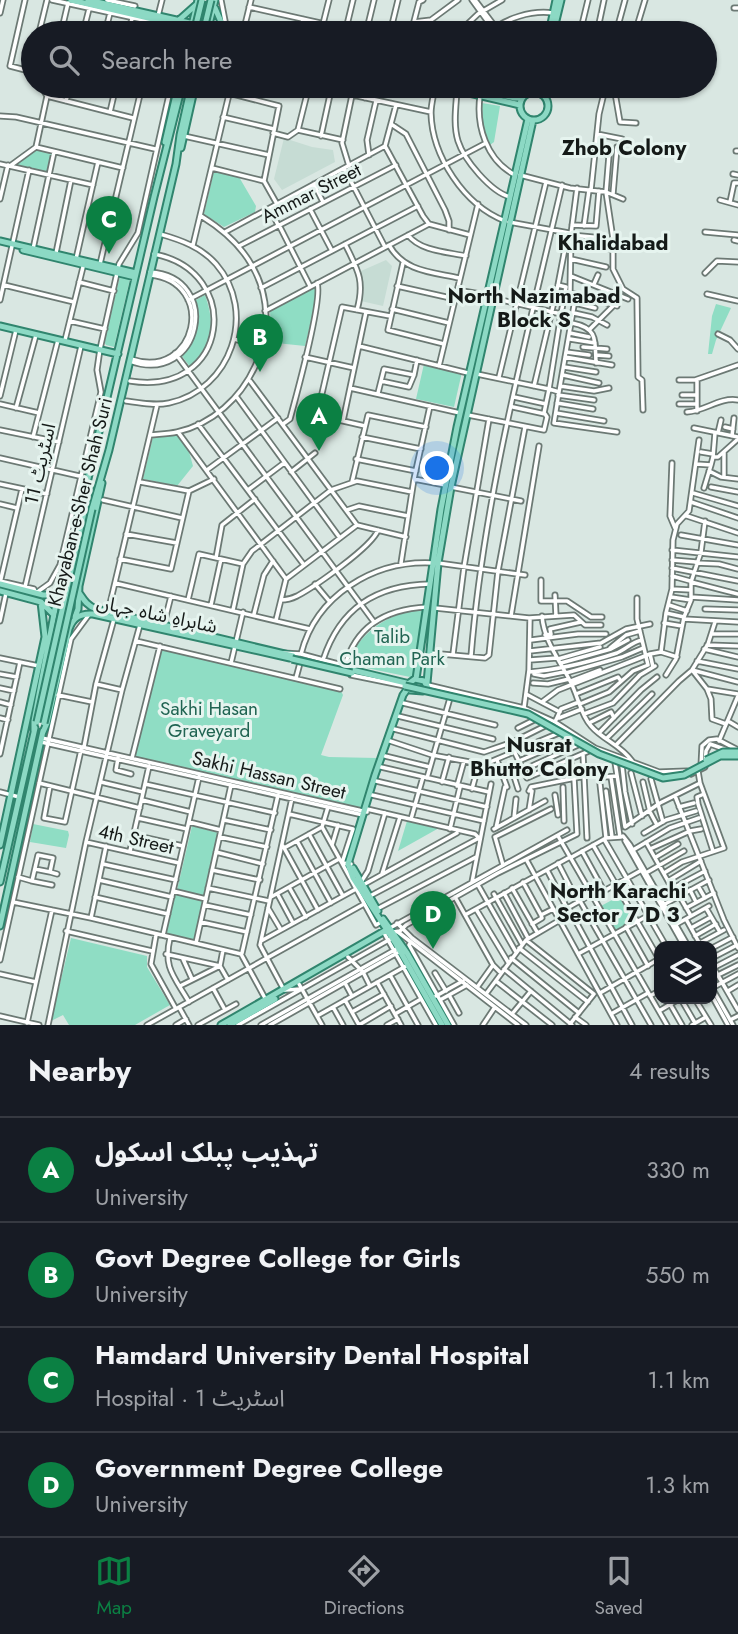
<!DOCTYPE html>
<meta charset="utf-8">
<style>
:root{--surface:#171b24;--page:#242831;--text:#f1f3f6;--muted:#9ea1a6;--line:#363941;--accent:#0b8043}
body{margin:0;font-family:Jost,"Noto Sans Arabic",sans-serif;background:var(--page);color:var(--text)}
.controls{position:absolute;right:21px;bottom:21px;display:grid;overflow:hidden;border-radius:14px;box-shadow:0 2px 5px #0004}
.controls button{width:63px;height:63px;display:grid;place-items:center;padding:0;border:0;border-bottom:2px solid var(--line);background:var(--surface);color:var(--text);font:35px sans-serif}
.you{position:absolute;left:438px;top:469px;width:24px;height:24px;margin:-18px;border:5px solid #fff;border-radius:50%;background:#1a73e8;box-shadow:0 0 0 10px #1a73e833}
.badge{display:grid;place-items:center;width:46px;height:46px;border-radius:50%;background:var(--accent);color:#fff;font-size:23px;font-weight:700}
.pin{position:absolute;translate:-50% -58px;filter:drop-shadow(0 2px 4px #0008)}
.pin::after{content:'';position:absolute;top:37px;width:24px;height:21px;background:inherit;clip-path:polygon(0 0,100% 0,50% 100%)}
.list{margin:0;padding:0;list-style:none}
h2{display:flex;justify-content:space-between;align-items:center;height:91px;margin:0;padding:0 28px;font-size:30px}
h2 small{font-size:23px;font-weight:400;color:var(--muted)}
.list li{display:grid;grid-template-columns:46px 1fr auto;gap:21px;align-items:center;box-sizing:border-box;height:105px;padding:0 28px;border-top:2px solid var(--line)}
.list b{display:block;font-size:26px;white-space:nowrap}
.list p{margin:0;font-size:23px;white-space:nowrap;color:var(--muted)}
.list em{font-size:23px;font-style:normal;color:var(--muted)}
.icon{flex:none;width:38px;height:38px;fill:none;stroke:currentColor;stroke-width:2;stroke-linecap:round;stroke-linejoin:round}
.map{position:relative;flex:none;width:738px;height:1025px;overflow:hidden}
.search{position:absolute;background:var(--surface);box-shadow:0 2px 5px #0004;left:21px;right:21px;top:21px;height:77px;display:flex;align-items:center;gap:18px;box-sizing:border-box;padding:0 24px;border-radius:38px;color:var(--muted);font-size:26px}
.sheet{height:511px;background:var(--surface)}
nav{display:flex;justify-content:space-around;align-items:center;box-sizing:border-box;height:98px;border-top:2px solid var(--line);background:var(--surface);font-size:19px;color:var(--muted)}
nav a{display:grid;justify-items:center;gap:4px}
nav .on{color:var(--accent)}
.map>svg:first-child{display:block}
</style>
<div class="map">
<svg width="738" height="1025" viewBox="0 0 738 1025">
<rect width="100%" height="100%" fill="#d9e7e2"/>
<path fill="#c6dcd4" d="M284,138L312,147L333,150L335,162L282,190L274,179Z
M386,260L392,266L383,306L361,301L364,292L361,271Z"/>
<path fill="#8fddc4" d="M482,103L500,106L494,142L490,145L483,128Z
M36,147L54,152L49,175L10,166Z
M214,171L239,177L256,206L255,212L224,227L204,214Z
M120,276L130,279L114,347L106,345L104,342Z
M317,285L318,292L305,346L267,342L271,327L270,311Z
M205,295C216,326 212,344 190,367L182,356C197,339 202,321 194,301Z
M716,304L731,308L716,340L712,354H708L712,316Z
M424,364L462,372L454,407L416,399Z
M178,435L188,448L193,466L177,486L143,479L153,437Z
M422,610L415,678L347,664C358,633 391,611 422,610Z
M160,646L340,689L343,695L321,755L329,757L377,758L359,814L131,762Z
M407,821L439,828L398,851Z
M33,824L68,831L69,835L66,848L30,842Z
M192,826L219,833L205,896L177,890Z
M173,891L206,899L196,943L162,936Z
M621,895L635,920L616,931L601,906Z
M71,938L147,956V967L170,1005L135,1025H69L63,1015L51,1021Z"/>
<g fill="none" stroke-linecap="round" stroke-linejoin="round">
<g stroke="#6c7974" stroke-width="7">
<path id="minor" d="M25,0L10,66L33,72
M52,0L157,23
M107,0L135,6
M221,0L226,26L230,31
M472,0L496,33
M475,0L500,33
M249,7L365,33
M734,8H738
M0,13L3,0
M158,16L162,0
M414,22L431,20L458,0
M323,24L329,0
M346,29L353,0
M617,29L628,33
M39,33L47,0
M61,33L68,3
M83,33L89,9
M105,33L110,13
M129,33L132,18
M155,33L157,22
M243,33L251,0
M300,33L303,19
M366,33L374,0
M390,33L398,0
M411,33L419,2L423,0
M458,33L478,14L502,0
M489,33C505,18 532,10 553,13
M580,33L588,0
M597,33L604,0
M616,33L625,0
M635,33L645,0
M29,70L33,55
M95,86L115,90
M311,86L431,112
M435,86C434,94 431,104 431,113C432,156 464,205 505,221
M604,86L608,90L624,86
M457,90C456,106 453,125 458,141C464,160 491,192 510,197
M610,90L615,93L620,122L636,123
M229,93L279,106L264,181
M47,96L133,118
M480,96C476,125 486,160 515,175
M365,98L367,86
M66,101L70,86
M396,105L385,146L423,216L429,224L470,235
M110,112L116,86
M0,116L16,117L155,149
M223,117L274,129
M391,124L406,134L445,210L449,221V230
M298,130L343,140
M273,133L288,137L298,130L309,86
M597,134L622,139
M184,136L269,155
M321,136L331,90
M36,147L123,168
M736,151H738
M595,152L609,155L606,192L613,239V269L623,289L637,298L638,377L642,380L643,410
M369,155L367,140L376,101
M0,164L93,185
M10,166L36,147L47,96L41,86
M349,166L342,143L352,95
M212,168L264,181L277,204
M344,168L385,247
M733,174L738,175
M520,175L570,188L606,192L623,199
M314,184L323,202
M591,190L599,114L605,89
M613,194L617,147
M0,199L8,165
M720,200L738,205
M730,202L734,183H738
M270,208L278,225
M310,209L332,251
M509,222L569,233
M279,225L310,286
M572,225L596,226L599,191
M584,226L589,190
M225,232L385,146
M705,232L738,235
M408,235C420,251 447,252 466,256
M571,235L603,238
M734,240L738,241
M345,244C358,270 365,281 357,310
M193,245L231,86
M389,245C404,272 432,272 459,278
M239,246L396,165
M571,247L583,249
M588,247L613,249
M33,249L54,152
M56,253L71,180
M76,259L98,162
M571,259L606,267
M403,263L388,330L444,344
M100,264L142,86
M705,273L717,261L738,262
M571,276L628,299
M79,282L114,291
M594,284L598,275
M4,285L74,302
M558,285L566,287L561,314
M397,286L455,299
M261,288L418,206
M457,290L486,295
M576,294L617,306
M707,294L738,301
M0,300L29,170
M188,300L486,143
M575,303L595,308
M392,309L449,323
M265,311L429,224
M574,313L592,317L607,325
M70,321L105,329
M572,323C598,328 595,340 596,363
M590,329L613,306
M570,333L589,337
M718,334L730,340L738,349
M234,339L262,347
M570,339L595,343
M65,340L84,263
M359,346L468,373
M583,347L607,349
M566,352L589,355
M175,353L374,622
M596,355L609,356
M305,357L354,368
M565,357L612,365
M131,359C197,381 218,282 150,275
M130,361C201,387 224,277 150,272
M439,366L478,204
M564,367L596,372
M477,374L549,389L561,314L493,298
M563,375L599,383
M499,377L546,182
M679,380H695L738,365
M130,381C230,397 244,271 154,254
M250,381L357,525
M381,381L409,387L414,375
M534,386L558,285L568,233
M560,386L594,391L609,388
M350,388L460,413
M549,389L559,392L576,294L570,292L571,234L577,188
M559,392L554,423L617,432
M378,393L384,369L414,375L417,360
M558,395L594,400
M682,395H697
M0,396L16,330
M236,396L340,538
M514,397L546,404
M126,401C140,403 155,406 169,403C231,390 258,312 216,264C201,247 181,240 160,234
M557,403L593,409
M0,404L39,413
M679,404H697
M16,408L36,335
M697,411V380
M687,412C706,411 719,397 738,400
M544,413L549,389
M556,413L604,421
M468,415L544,430L547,417L545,414L513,407
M343,421L366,312
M198,424L304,565
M283,424L290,419C296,397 323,298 317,283
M365,426L317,415L342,307L390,316
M725,427L733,429
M694,428L738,437
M0,430L59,442
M178,432L286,579
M718,433L721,420
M150,435C159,434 168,434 177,432C248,416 290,328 251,264C239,243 222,229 201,216
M732,436L734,418
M33,437L58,340
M362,437L421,449
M701,452L713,454
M724,452V477
M713,457L715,433
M0,458L88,478
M356,459L416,471
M672,463L670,516L675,528
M696,464L711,465L713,457H718L738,439
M207,470L278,418
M709,471L721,477L738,479
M291,472L315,453
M414,479L445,485
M140,482L189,491L214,479
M352,482L368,415L426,427
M0,484L47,494
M451,487L521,501
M711,487L738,492
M704,488L711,465
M248,490L284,463
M693,493L738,506
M103,500L182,518
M691,502L738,518
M0,504L17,508
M347,510L359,506L408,516
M687,516L738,533
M126,534L177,543
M681,535L738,545
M672,550L738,557
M216,558L222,525L255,499
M120,559L171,569L189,491
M672,560L696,562
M401,563L414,479L430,406
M438,563L525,575
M696,563L719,564L738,569
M672,568L738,581
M672,576L690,581
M541,580V601H567L591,617H602
M0,581L34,589L36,593L50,583L60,565L101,392L97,370L100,349L119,264L138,233L171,86
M691,582L738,594
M0,583L22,489
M115,583L310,629
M315,584L330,602
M25,587L81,346
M672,589L691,590
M555,595L556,616
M671,597L691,600
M691,597L738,600
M188,600L199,554L243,564
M281,600C286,600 291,599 297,596C314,587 372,547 378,530
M211,605L221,559
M669,605L687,611
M435,608L529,618L574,615L585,625H601
M705,609L738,610
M233,610L243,564L252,551L331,490L357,481L412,492
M108,612L157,405
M666,613L684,617
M254,614L264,575L273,561
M511,616L539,446
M542,616C544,641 559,659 570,681C578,695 580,714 591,726C603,740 621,745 632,761
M684,619L738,622
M276,620L286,579L357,525L406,537
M0,621L6,593
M664,623L682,626
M164,624L171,596
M712,634H738
M545,635L551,634L550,629L581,622
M531,640L578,634H606
M136,641L340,689
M707,645L738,646
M610,648L626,635L640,631
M704,649L738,657
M530,651L601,643L626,629L650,624
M661,652L666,613L672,589L673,540L677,524L689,511L699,440
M283,653L301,654L353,668
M430,653L485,658L489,655L498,571L525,427
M301,654C316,595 374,560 433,563
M453,654L464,567L489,419
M650,654L653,667
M471,656C484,496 526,341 562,185
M0,658L39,666
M558,659L600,647
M323,660C340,608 376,585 430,584
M530,660L557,658
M697,661L738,669
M231,663L243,612
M561,663L611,649L628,640
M345,666C356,625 387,609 427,607
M692,670L707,689L711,699L712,719L726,724
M692,670L738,682
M529,672C558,670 589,662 617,653C626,649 632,642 642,640
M566,673L622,657L643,648
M0,674L17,677
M534,674L544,676L564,672
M351,675L405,686
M666,675L676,659L684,617L691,600V582L701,552L705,521
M296,678L300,663
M571,681L600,670
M533,683L548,684L569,679
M96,684L122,690
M428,685L524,708L555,722L595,748L659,772L687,771
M0,688L14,691
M707,689L738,694
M526,694L560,712
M576,694L618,677L621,681
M58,695L92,702
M0,702L11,705
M542,702L558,690L650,654L661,652L677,657
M403,703L495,725
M580,704L609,692L633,671L648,665L637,619V598
M524,708L529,670L530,618
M584,714L613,703L640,675L655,666
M398,716L493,739
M0,718L8,720
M559,718L582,709
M728,721L738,727
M555,722L561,709L579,702
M589,723L611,712L614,718
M518,728L536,719
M394,729L484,752L513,742L547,725
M599,733L641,690L657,677
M42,738L367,812
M607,738L652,694
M390,741L432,755L475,763L478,767L559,733
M719,741L738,696
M41,742L363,815
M617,744L679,681L692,670L708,644L715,622
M84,747L96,684L114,619
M515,753L527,778L589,751
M0,754L20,662
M583,754L587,838
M385,756L430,767
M118,758L116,770L131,774
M132,758L160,646
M497,760L507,787
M519,761L570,739
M615,762L625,827L660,803L700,783
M622,765L625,792L632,824
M701,766L702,746L709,740L717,739L738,750
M381,767L489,792
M512,770L518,789
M523,770L578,745
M631,773L642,816
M691,774L705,767L706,751L710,744L727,750
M604,777L617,776
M611,777L620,837
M427,778L450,698
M651,779L663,822
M376,781L487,807
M101,782L143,792
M442,782L449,757
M643,782L650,812L657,825
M39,783L140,808
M145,784L275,813
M600,784L606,838
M50,786L44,818L65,822L81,750
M457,786L464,761
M563,787L564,821
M472,789L478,767
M529,791L531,787L585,776
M606,791L612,837
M0,792L19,797
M704,794L697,797L698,804L713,851
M372,795L484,821
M555,795L558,815
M675,796L724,920L738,948
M142,800L191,812
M328,807L322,827L376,925L381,922
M679,807L694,803
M367,809L475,834L479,838
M529,810L532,791
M289,814L353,829L342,863L351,864
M138,818L187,829
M514,818L516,799
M411,819L423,777
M224,820L271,830
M189,822L221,830
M496,828L505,787
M450,829L460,787
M494,829L545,801
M644,833L666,820L696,811
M309,834L343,896
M133,835L183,846
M558,836L667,1025
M623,836L630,845L688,946
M220,837L267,847
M495,837L551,809
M495,837L503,865
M604,839L666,946
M297,841L331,903
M625,841L684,946
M86,842L179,863
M646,842L677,897
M332,845L338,825
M593,845L659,959
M283,846L318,910
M284,848L322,827
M650,849L690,831L701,829
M633,850L670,828L699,818
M130,851L149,766
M582,851L604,891
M216,852L263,864
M656,857L678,844
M570,858L606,838L621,837
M526,859L617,1025
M558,863L578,902
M103,864L176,880
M35,869L50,872
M212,870L260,880
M547,870L567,908
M646,873L684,851
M664,873L682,862L724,848L700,783L698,771
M382,874L400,817
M18,877L32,881L38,855L53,858L50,872L57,874
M99,880L172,897
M32,881L52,885
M668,881L701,861
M361,882L368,871L385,813
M472,882L491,784
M523,882L541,915
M363,885L457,833
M478,885L516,952
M698,886L705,898
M289,887L306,917
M208,888L269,901
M512,888L537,932
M673,888L705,871
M690,890L696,902
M173,891L206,899
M504,893L528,938
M494,894L522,944
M278,895L293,923
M370,896L479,838
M95,897L168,914
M271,897L339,859
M455,897L493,965L501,973
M593,897L640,871
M680,897L691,916
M580,901L651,1025
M13,902L91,918L241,954L266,1000
M665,904L709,880
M205,905L251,915
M568,907L632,1025
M268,908L281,930
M686,908L714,893
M706,908L720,932
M377,909L476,857
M476,909L508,962
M557,914L592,894
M465,915L570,857
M91,918L106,846
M686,919L701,946
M201,922L247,932
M397,923L412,938L526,1025
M532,924L542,918L541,915L553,909
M675,925L709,906
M626,927L648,966
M390,928L567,830
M691,928L711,917
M66,931L152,951
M393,932L400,931L406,925L498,873L577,834L574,778L570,759
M398,932L518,1025
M384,933L436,1025
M156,935L151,964L176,1009
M163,935L199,777
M695,936L716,924
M170,938C163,968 174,976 189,1002
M526,940L594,994
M261,941L356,889
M411,942L409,945L454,1025
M196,943L231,785
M700,943L724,930
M519,948L588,1002
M712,948L733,937
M242,953L278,795
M166,954L220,966L228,980
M578,954L662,908
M348,957L363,972L370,986
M511,958L579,1013
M712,958L737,945
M183,959L192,979
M0,960L71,639L88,616
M712,965L738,1010
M713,968L738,955
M504,969L572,1025
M435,973L446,991
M0,974L36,982
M390,975L418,1025
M718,975L738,965
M496,981L552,1025
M377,982L401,1025
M345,983L352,996
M299,984L322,1025
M180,986L220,966L223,950
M478,986L493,965
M213,988L225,1010
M712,988L733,1025
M712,988L738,974
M284,990L260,945L292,798
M285,990L302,989
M728,991L738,985
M600,993L659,959
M486,994L526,940L560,920
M449,995L459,1013
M436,996L463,981
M650,996L659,991
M712,996L728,1025
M681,999L695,1023
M695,999L711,1025
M345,1000L359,1025
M440,1000L467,985
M670,1004L682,1025
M179,1007L189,1025
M333,1007L343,1025
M659,1011L679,999
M352,1012L384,994
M395,1014L421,999
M512,1014L531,991
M611,1014L648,993
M0,1016L39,1025
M317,1016L406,966
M575,1017L586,1025
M730,1020L738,1016
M27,1023L52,910
M570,1024L594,994
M48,1025L86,842L122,690L140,625
M147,1025L364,904
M176,1025L186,1019
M198,1025L236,1004
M238,1025L394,937
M261,1025L398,948
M270,1025L399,952
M359,1025L391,1006
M387,1025L398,1019
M483,1025L495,1007
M692,1025L706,1017"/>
</g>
<g stroke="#30856e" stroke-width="9">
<path id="major" d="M71,0L170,23L191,33
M88,0L234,33
M215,8L225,31
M181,33L177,26L179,20L197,4
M190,33L198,0
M207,33L215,0
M549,33L556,0
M553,33L561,0
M439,86L520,105
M462,86L515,98L523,97
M520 106a14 14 0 1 1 28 0a14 14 0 1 1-28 0Z
M165,142L178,86
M181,148L195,86
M0,241L136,273
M23,250L135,277
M0,326L118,354
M85,508L90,485
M92,509L109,450L176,164L180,135L191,86
M0,584L43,595H52L59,590L64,581L154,197L182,86
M64,586L69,585C82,589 80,603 96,609L293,656
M0,591L41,602L53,614
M75,617L78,609L79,586L102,483
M352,670L406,683
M415,679L424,681L428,688L423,691L410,690L408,684Z
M416,679L441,509L457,427L528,119
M427,683L438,563L451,487L533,120
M408,688L403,695L375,775L348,864L353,878L396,944L442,1025
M34,731V721L58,593
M43,732L47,723L69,629C73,618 80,613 93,614L290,658
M0,845L45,637L41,602
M353,868L378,911
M0,882L35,728
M383,919L407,953L448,1025
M0,926L43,731
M221,1025L388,929
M230,1025L275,999"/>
</g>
<use href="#minor" stroke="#fff" stroke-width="3.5"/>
<use href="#major" stroke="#8cd9c4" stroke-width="5"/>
<g stroke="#30856e" stroke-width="9" stroke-linecap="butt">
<path id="major-bridge" d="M194,33L202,0
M203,33L211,0
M292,659L352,673
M405,686L528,714L599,754L663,778L684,775L720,756H738
M37,722L85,508
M44,723L92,509
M706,760L723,752H738"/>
</g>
<use href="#major-bridge" stroke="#8cd9c4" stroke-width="5"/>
</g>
<g text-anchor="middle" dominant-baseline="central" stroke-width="6" stroke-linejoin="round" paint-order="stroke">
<g font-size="19" fill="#151a18" stroke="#e6f4ef">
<text transform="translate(311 193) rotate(-27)">Ammar Street</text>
<text transform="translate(40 464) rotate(-77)">اسٹریٹ 11</text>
<text transform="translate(80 502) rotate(-76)">Khayaban-e-Sher Shah Suri</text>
<text transform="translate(157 614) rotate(12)">شاہراہِ شاہ جہاں</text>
<text transform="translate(269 775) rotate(13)">Sakhi Hassan Street</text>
<text transform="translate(136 839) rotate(13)">4th Street</text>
</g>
<g font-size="19" fill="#206452" stroke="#e6f4ef">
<text x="392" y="636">Talib<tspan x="392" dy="22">Chaman Park</tspan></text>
<text x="209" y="708">Sakhi Hasan<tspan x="209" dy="22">Graveyard</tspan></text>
</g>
<g font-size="21" font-weight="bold" fill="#151a18" stroke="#e6f4ef">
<text x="624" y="148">Zhob Colony</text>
<text x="613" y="243">Khalidabad</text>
<text x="534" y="296">North Nazimabad<tspan x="534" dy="24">Block S</tspan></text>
<text x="539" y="745">Nusrat<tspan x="539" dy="24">Bhutto Colony</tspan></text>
<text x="618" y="891">North Karachi<tspan x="618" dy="24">Sector 7 D 3</tspan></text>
</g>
</g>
</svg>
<div class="controls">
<button><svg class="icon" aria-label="layers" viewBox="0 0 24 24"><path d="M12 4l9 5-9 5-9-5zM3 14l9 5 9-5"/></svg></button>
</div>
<div class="you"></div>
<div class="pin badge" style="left:319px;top:451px">A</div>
<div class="pin badge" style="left:260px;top:372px">B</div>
<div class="pin badge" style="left:109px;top:254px">C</div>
<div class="pin badge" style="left:433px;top:949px">D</div>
<div class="search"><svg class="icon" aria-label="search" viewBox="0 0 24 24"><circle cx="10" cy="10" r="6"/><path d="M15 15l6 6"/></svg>Search here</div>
</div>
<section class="sheet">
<h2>Nearby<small>4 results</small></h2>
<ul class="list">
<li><span class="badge">A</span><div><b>تہذیب پبلک اسکول</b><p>University</p></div><em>330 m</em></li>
<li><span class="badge">B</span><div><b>Govt Degree College for Girls</b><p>University</p></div><em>550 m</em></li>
<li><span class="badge">C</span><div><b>Hamdard University Dental Hospital</b><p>Hospital · اسٹریٹ 1</p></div><em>1.1 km</em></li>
<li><span class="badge">D</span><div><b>Government Degree College</b><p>University</p></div><em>1.3 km</em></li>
</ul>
</section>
<nav>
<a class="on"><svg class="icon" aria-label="map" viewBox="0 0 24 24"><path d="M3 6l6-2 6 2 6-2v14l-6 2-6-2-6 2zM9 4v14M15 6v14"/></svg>Map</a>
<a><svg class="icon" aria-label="directions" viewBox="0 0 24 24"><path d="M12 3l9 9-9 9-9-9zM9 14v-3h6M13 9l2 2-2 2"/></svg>Directions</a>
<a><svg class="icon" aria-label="saved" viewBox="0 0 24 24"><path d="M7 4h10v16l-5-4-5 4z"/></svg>Saved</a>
</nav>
